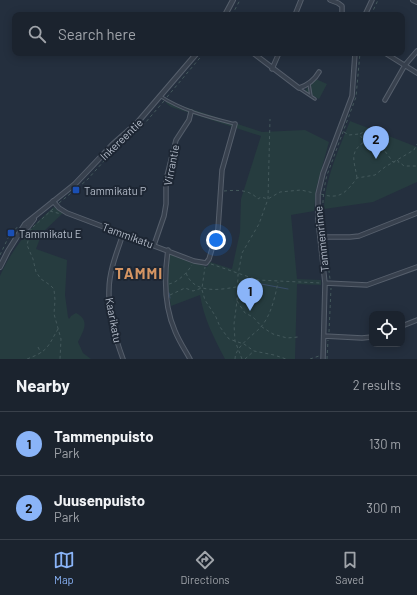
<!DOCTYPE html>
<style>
:root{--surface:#1b232e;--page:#242b36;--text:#f1f3f6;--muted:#a0a4aa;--line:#39404a;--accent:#8ab4f8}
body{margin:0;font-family:Barlow,sans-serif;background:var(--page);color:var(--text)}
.controls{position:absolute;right:12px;bottom:12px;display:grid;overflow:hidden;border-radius:8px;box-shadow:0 2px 10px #0003}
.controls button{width:36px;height:36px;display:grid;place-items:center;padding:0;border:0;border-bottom:1px solid var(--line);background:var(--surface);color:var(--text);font:20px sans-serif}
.you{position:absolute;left:216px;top:240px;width:14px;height:14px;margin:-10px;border:3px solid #fff;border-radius:50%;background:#1a73e8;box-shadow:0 0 0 6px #1a73e833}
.badge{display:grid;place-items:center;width:26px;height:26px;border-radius:50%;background:var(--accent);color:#111;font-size:13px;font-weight:700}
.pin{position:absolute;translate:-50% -33px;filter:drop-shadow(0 1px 2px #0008)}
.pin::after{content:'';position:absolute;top:21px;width:14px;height:12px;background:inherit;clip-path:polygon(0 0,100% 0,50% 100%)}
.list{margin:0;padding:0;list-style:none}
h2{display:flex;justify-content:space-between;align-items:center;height:52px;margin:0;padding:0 16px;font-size:17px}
h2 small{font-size:13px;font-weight:400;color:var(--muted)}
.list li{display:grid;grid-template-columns:26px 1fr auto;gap:12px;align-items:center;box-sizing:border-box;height:64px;padding:0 16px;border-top:1px solid var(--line)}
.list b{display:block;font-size:15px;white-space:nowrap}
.list p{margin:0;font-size:13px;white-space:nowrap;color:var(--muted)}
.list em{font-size:13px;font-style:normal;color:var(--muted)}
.icon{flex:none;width:22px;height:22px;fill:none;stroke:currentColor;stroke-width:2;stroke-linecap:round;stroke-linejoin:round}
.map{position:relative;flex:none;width:417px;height:359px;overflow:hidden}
.search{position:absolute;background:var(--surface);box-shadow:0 2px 10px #0003;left:12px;right:12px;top:12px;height:44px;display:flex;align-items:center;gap:10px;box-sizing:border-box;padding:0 14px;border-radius:8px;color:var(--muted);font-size:15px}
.sheet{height:180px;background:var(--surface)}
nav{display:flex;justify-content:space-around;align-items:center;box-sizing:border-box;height:56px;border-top:1px solid var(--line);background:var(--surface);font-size:11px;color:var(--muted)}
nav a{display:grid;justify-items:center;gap:2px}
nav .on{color:var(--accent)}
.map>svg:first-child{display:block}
</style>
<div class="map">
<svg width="417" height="359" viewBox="0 0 417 359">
<rect width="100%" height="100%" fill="#242f3e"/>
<path fill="#263c3f" d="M316,79L327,84L319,99L305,91L308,87Z
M168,99L173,103L262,132L305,130L329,142L316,189L314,211L291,215L297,279L321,280V285L297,284L295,359H225C214,338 204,319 200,295L171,306C167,287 167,273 169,253L207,267L210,262L232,269L240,232L241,199L261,136L171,107L166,103Z
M350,121L417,147V182L373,202L324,209C325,178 339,149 350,121Z
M55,206L63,213L42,233L36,249L67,260L65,295L68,317L69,319L71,316L76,313C90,320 84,330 78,342L83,353L91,359H0V276C12,248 32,225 55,206Z"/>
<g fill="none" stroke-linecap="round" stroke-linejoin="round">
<path stroke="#394c67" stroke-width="1" d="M245,281L288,289
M169,293L170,298"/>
<g stroke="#565f6c" stroke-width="3.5">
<path id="service" d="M309,84L311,96
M300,89L315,99
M160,96C183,111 208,117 235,124"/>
</g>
<g stroke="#565f6c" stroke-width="5.5">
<path id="minor" d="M330,0L338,3L342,6V15
M295,15L301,0
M365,15L372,0
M253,53L299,88C308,85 314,81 319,72
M385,53L417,73
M272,69L279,53
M385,100L405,65L417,51
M53,201L59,208L67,213L194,261L206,263L209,259L218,229L222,170L235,124
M320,237H350L359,236L417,213
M154,245L164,216L166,204V180L176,140L189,120L191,112
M168,250C164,277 164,306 175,331C179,341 185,350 190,359
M325,283L367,285L417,267
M402,326L417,320
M324,336L362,338L372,337
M123,359C115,337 108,314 109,290C109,271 117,252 123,234
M323,359L325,283L318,220V194L323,173L352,96L355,53"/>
</g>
<g stroke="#565f6c" stroke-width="6">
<path id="tertiary" d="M413,0L417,2
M225,15L233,0
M19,235L28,227L34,219
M0,267L8,251L25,224L75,184L113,144L137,123L197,53"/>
</g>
<path stroke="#44595c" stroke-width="1" stroke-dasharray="3 3" stroke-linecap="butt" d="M232,15L240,0
M371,15L378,0
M167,97L204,53
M344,132L349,135L359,134C368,146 367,141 378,146C384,148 389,157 393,162H399
M360,134L365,131H370
M397,160L404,166H417
M357,178C355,162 348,153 364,142
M224,191C236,190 249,189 258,199L261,197L268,199L280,192L301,190L314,193
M321,194C339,200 346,193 357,178L375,175L385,167L414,150L417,144
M59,203L87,180L113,151L139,130L164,101
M50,211L61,214
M33,227L54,208
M31,229L27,245L33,259L36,272L41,279L50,285L54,289L55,300L54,314L61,339L60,359
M324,233C322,213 322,195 327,175L356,97L360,53
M325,240L330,279
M0,255L8,238L19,225
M211,264L258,280L321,283
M186,273C194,294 219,290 236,287
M169,284C178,282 187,273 192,265
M202,290L205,300L216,317L220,327L229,339L244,344L254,351L274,355L286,359
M170,295L185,288L193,291L202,288L205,267
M237,301L245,313L253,317L262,327L273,334L287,338L298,337
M329,332L331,288
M38,347L41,353
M27,359C48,351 47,348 58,329
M235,359C235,347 252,336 260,328C271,316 275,297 278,282
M242,359L235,341L234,324L237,301L238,275L242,253L259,224L268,199L270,119
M245,359L254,351
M310,359L319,356
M327,359L328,340"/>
<use href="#service" stroke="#38414e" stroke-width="1.5"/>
<use href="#minor" stroke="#38414e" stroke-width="3.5"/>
<use href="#tertiary" stroke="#38414e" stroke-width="4"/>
</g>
<g fill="#1a4fb4" stroke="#1d2633" stroke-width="1.5">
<rect x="72" y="186" width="8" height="8" rx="2"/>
<rect x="7" y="229" width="8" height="8" rx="2"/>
</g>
<g text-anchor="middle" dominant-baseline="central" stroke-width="4" stroke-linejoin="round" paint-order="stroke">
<g font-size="11" fill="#b4bcc9" stroke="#1d2633">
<text transform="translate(121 139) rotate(-44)">Inkereentie</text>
<text transform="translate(171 165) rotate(-79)">Virrantie</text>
<text transform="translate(128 235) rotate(20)">Tammikatu</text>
<text transform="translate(321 239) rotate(-96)">Tammenrinne</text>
<text transform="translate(114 320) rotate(79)">Kaarikatu</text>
</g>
<g font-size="11" fill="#b4bcc9" stroke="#1d2633" text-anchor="start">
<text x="84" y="190">Tammikatu P</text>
<text x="19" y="233">Tammikatu E</text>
</g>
<g font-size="15" font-weight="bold" letter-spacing="1" fill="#d59563" stroke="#1d2633">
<text x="139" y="273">TAMMI</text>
</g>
</g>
</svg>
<div class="controls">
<button><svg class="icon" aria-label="locate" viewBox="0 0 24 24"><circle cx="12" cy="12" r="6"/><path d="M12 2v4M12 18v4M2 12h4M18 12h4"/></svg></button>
</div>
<div class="you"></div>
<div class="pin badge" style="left:250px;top:311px">1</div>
<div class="pin badge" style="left:376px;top:159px">2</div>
<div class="search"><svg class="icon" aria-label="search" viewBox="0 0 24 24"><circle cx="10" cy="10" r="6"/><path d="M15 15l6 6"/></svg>Search here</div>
</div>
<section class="sheet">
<h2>Nearby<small>2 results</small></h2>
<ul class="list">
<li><span class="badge">1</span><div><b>Tammenpuisto</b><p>Park</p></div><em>130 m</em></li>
<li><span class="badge">2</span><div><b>Juusenpuisto</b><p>Park</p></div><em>300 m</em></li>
</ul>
</section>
<nav>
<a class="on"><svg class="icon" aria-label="map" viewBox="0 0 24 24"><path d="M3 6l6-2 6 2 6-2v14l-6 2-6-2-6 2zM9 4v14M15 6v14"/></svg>Map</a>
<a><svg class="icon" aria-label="directions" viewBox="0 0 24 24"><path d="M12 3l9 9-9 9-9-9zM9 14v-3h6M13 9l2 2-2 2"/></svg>Directions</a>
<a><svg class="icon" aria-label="saved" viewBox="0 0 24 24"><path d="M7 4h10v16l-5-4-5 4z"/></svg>Saved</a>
</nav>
